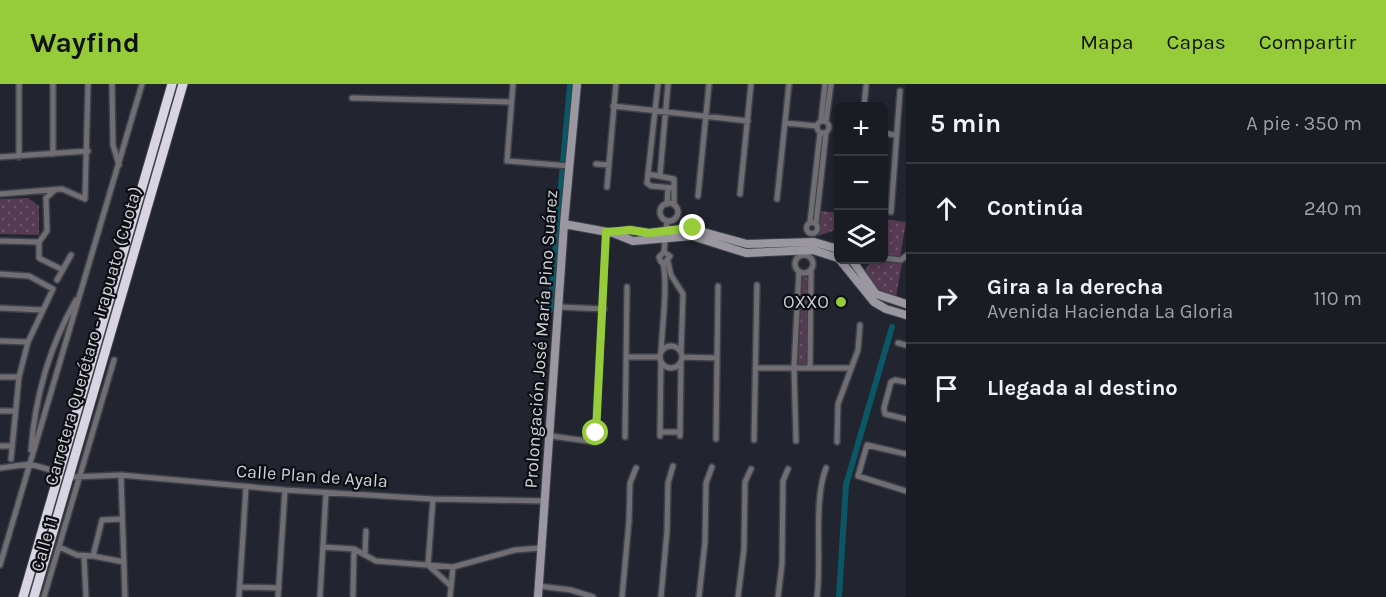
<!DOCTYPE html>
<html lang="es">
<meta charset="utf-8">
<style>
:root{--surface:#1a1c23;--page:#23252b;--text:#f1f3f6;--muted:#9fa1a6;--line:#383a41;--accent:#96cc39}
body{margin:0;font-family:Karla,sans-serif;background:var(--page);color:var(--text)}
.controls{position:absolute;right:18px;top:18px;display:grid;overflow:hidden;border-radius:9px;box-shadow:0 3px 9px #0003}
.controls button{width:54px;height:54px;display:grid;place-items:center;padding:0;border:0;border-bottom:2px solid var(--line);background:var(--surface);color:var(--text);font:30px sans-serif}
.stop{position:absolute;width:18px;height:18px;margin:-14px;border:4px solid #96cc39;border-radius:50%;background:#fff}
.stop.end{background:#96cc39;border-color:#fff;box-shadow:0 2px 6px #0008}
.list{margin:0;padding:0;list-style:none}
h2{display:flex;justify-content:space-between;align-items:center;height:78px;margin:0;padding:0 24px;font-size:26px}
h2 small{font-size:20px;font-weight:400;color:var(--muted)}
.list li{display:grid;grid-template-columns:39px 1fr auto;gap:18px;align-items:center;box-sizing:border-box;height:90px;padding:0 24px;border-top:2px solid var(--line)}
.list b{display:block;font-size:22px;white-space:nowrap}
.list p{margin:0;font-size:20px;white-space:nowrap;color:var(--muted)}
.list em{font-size:20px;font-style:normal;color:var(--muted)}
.icon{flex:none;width:33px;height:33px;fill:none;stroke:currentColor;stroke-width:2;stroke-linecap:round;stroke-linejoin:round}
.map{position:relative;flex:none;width:906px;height:513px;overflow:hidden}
header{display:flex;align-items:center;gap:36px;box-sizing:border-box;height:84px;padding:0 30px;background:var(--accent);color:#111}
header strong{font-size:28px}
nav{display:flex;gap:33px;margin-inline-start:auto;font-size:21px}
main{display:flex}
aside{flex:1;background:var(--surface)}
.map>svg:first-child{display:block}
</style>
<header>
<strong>Wayfind</strong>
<nav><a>Mapa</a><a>Capas</a><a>Compartir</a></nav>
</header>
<main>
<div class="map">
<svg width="906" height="513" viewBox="0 0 906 513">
<defs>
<pattern id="grass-dots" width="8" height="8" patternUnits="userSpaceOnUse" patternTransform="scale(1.5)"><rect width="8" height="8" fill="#563a52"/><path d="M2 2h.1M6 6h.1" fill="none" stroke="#6d556a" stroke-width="1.8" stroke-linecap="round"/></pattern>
</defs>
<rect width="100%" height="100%" fill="#22252f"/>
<path fill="url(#grass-dots)" d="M28,114L39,122V151L0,150V115Z
M821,127L838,129V145L818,152Z
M884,135L906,138L900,174L884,172Z
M872,176L902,179L896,213L879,209L865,186Z
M810,189L808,281H797L800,190Z"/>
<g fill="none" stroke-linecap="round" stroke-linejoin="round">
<path stroke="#0b5766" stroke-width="6" d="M550,226L570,0
M839,513L846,401L892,243"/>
<g stroke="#3e414a" stroke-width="8">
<path id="street" d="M19,0V73
M53,0V70
M112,0L113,61L119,81
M513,0L507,77L569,82
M658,0L647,99L651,102L674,104
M352,14L511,18
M613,22L748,37
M864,22L866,2
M817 43a6 6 0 1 1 12 0a6 6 0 1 1-12 0Z
M821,37L825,0
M826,38L831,0
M785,39L817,42
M884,49L895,51
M0,73L88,67
M596,80L609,81
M648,90L674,95V121
M660,91L668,0
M607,103L616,0
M0,110L62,105L85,115L88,0
M740,110L751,0
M698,112L709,0
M777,115L789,0
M660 128a9 9 0 1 1 18 0a9 9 0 1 1-18 0Z
M667,120L668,104
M891,128L900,7
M810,138L820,49
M806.5 144a5.5 5.5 0 1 1 11 0a5.5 5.5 0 1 1-11 0Z
M816,139L826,49
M0,157L39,158L47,147L46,114L55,106
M39,158V174L63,186
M664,168L670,172L665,179L661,178L659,173L664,168L667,137
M795 180a9 9 0 1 1 18 0a9 9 0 1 1-18 0Z
M884,174L901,176L906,172
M668,178L671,191L683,210L681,268
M0,190L29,192L53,205L28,258L19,293L11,375
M57,196L71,171
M559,223L604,225
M0,224L42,226
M0,257L28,258
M898,259L906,261
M660 273a11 11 0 1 1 22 0a11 11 0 1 1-22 0Z
M661,268C662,244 668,200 663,179
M626,273H660
M682,273L717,274
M755,284H851
M810,284L811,186
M0,293H19
M906,298L895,296L891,298L884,324L885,330L906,335
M0,327H15
M660,348H680
M551,352L595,358L606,148
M660,352L661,277
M680,352L681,278
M625,353L627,203
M716,355L718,202
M754,356L757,201
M796,357L794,284L799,187
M837,358L838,320L858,266L860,241
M0,362H12
M31,366C35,314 50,261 76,216
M906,370L867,361L858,392L906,407
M0,384L30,380L54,387
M121,391L125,513
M74,393L121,391L285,406L433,415L545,417
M433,415L428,481L451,502
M59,463L77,471L93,472L102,436L122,435
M323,463L354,465L376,477L453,483L515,466L541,464
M365,470L366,447
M84,472L86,513
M93,472L124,478
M0,481L142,0
M539,502L571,506L593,513
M240,503L279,504
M353,511L354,465
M44,513L114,276
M239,513L246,403
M278,513L285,406
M320,513L326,409
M450,513L453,483
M622,513L629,437L630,399L636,384
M661,513L667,447L668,399L673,382
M699,513L705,458L706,399L712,383
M738,513L744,465L745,398L751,385
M778,513L782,480L783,397L788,385
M817,513C822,475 813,417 826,384"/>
</g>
<g stroke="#3e414a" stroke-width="10">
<path id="secondary" d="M564,140L613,149L633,157L692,152L746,169L813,166L838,174
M613,149L630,146L649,149L689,144L747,160L814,158L838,165
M840,176L874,218L886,225L906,231
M852,176L876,210L906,220
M538,513L564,140L577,0"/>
</g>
<g stroke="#3e414a" stroke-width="11">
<path id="highway" d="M23,513L172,0
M34,513L183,0"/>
</g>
<use href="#street" stroke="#706e73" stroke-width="5"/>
<use href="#secondary" stroke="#9a97a0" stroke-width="8"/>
<use href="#highway" stroke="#d9d4e2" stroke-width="9"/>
</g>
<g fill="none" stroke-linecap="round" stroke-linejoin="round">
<path stroke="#96cc39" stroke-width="8" d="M596,349L606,148L630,146L649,149L693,144"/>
</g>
<circle fill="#96cc39" stroke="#0d0e13" stroke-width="2" cx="841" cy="218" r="6"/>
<g text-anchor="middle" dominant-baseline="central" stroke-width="4.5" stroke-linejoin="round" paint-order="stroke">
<g font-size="18" fill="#d0d1d8" stroke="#0d0e13" text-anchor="end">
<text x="829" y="218">OXXO</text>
</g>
<g font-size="18" fill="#d0d1d8" stroke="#0d0e13">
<text transform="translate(93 252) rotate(-74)">Carretera Querétaro - Irapuato (Cuota)</text>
<text transform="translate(541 255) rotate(-86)">Prolongación José María Pino Suárez</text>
<text transform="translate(312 392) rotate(4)">Calle Plan de Ayala</text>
<text transform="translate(44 460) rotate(-74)">Calle 11</text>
</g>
</g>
</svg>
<div class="controls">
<button>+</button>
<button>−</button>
<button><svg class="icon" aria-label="layers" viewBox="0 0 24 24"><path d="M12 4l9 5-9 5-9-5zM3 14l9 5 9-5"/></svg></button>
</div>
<div class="stop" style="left:596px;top:349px"></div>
<div class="stop end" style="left:693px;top:144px"></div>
</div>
<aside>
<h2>5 min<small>A pie · 350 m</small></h2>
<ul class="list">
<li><svg class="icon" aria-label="ahead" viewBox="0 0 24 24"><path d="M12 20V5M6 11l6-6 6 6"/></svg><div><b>Continúa</b></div><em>240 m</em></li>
<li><svg class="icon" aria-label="right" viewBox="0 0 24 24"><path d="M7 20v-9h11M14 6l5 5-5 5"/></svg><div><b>Gira a la derecha</b><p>Avenida Hacienda La Gloria</p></div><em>110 m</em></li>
<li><svg class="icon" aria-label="arrive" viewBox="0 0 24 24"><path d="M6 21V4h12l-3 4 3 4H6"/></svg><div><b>Llegada al destino</b></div></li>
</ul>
</aside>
</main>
